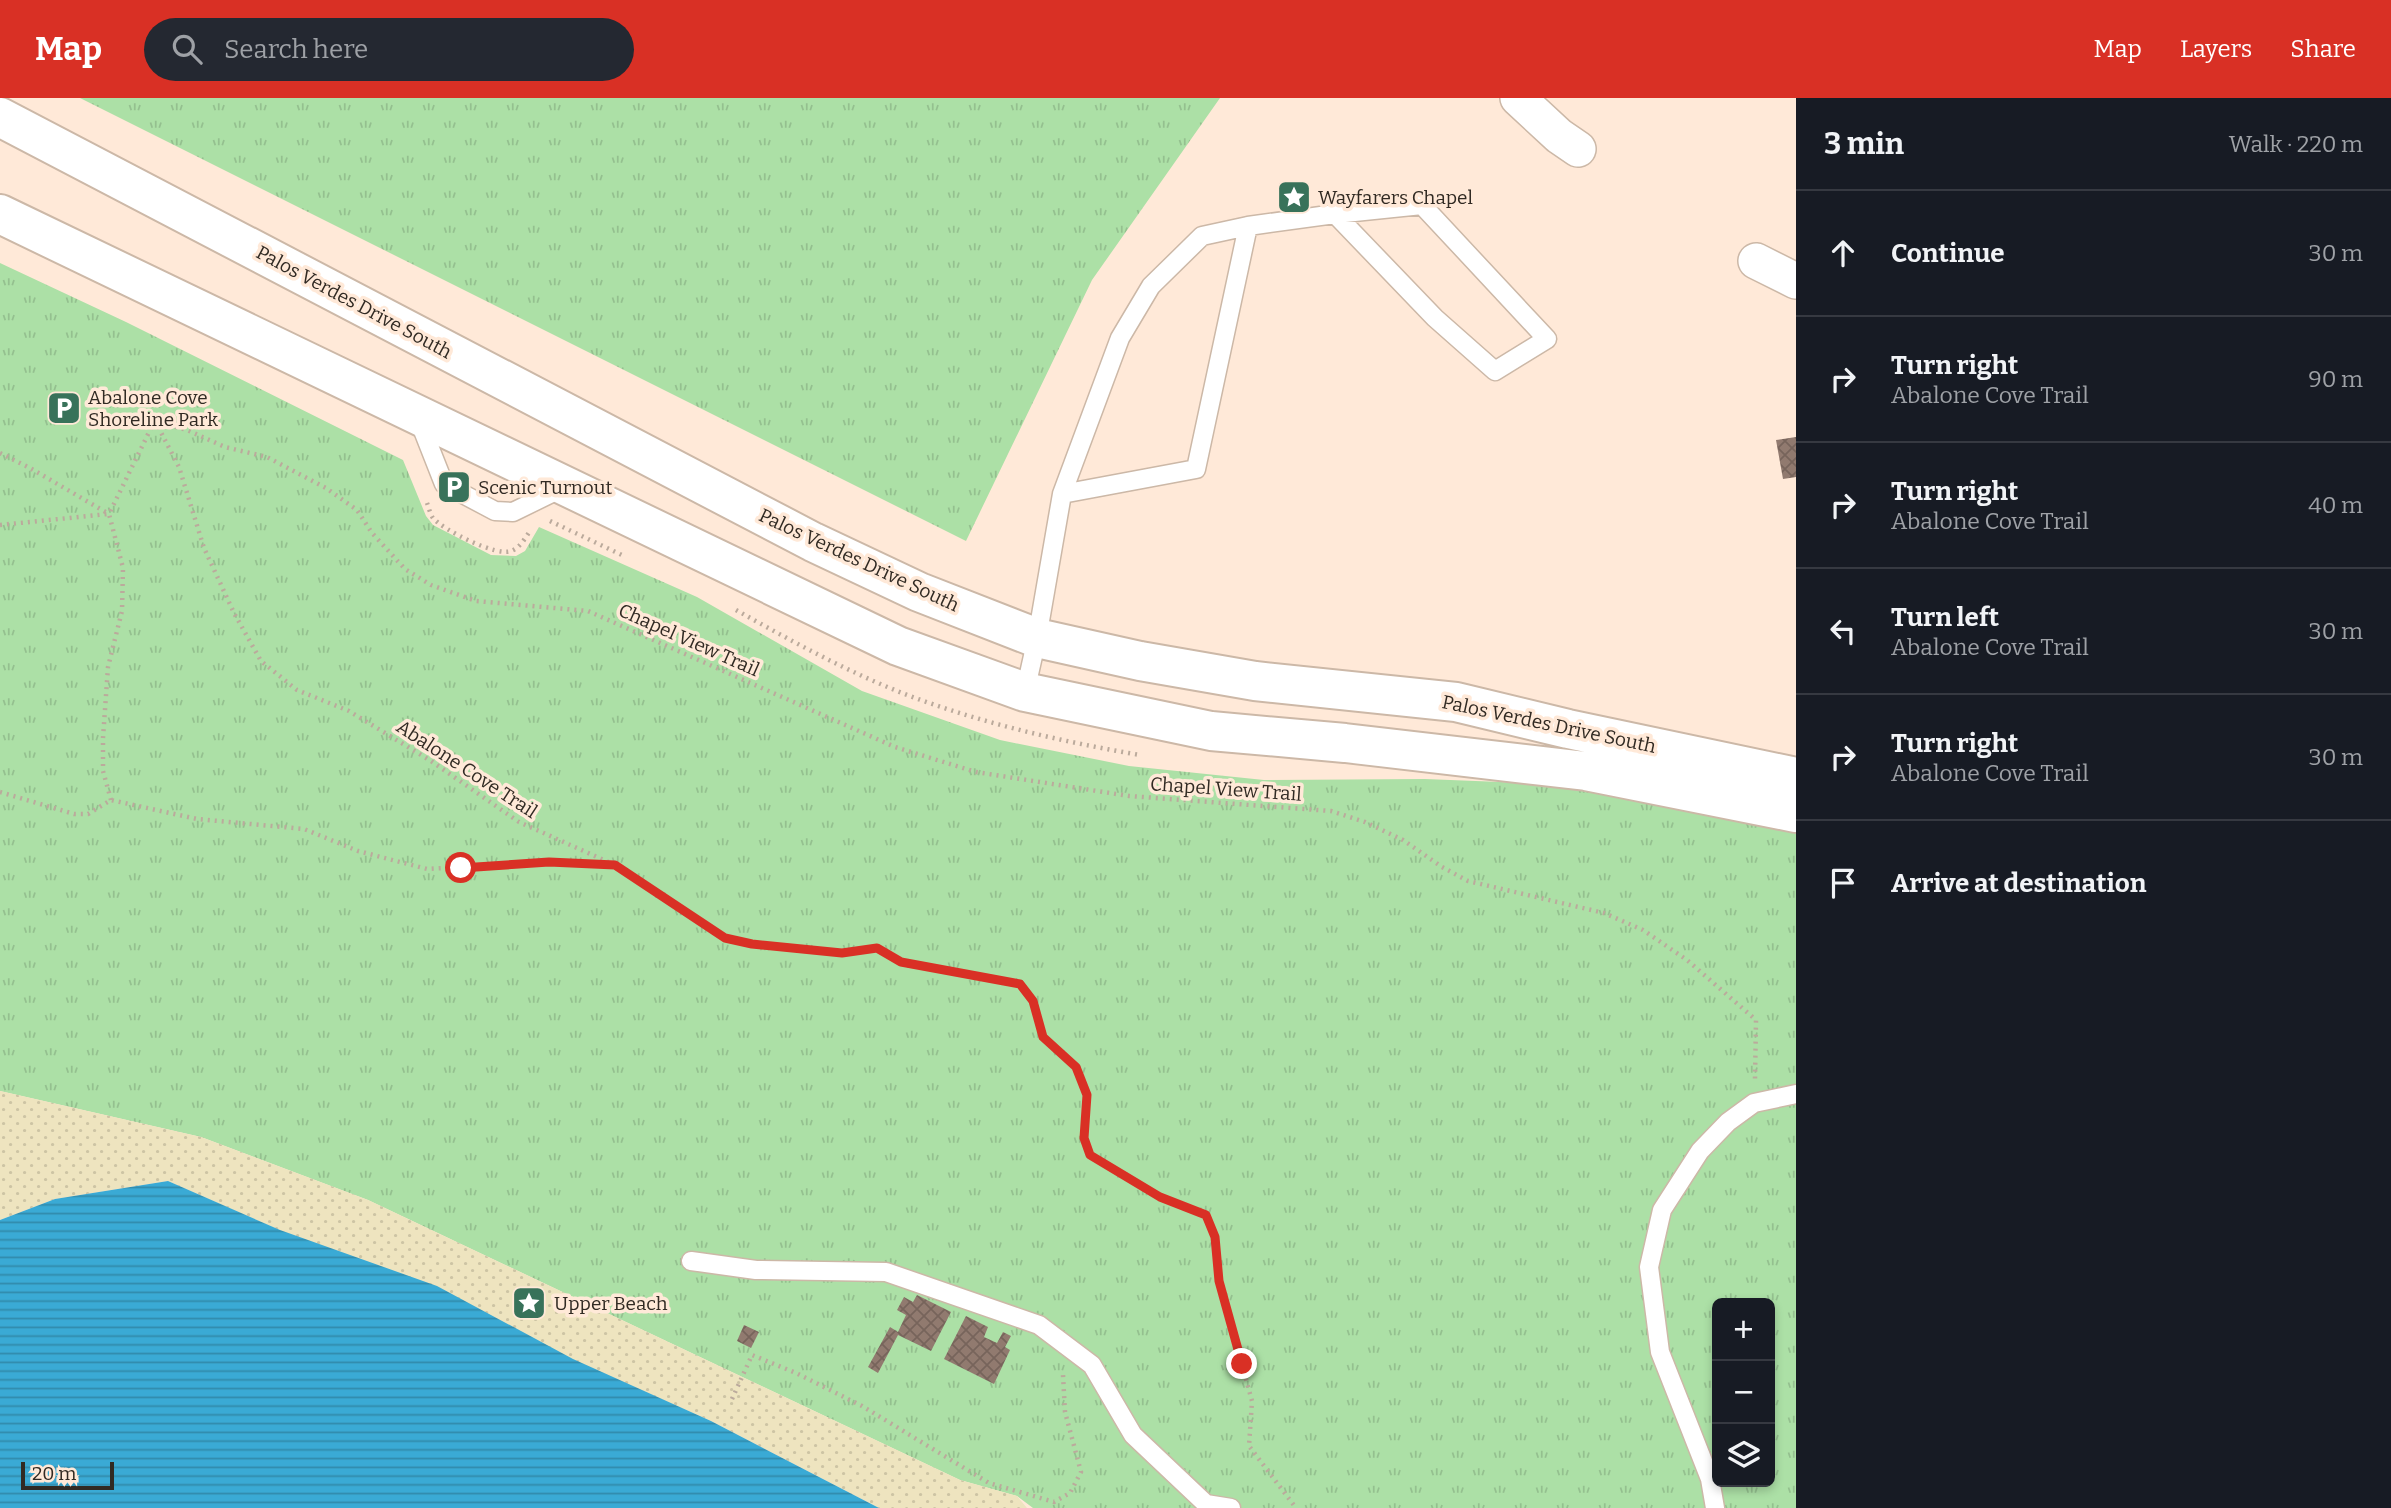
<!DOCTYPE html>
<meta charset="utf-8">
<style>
:root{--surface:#171b24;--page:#242831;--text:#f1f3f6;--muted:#9ea1a6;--line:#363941;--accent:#d93025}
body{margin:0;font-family:Bitter,serif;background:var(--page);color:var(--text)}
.controls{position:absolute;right:21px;bottom:21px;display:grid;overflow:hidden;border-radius:10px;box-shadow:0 4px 10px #0003}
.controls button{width:63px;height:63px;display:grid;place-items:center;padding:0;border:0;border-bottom:2px solid var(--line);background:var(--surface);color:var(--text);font:35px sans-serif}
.scale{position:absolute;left:21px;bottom:18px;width:93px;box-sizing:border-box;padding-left:7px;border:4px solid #312a23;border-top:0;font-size:19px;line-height:24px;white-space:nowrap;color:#312a23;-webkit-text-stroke:5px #ffe9d8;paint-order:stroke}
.stop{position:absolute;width:21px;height:21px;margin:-16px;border:5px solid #d93025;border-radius:50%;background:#fff}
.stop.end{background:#d93025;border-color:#fff;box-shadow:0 2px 7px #0008}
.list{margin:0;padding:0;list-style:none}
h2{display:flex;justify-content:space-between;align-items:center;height:91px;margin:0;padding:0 28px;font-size:30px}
h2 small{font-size:23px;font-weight:400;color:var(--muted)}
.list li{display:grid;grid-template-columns:46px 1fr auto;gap:21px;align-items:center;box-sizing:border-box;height:126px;padding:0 28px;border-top:2px solid var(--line)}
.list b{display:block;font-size:26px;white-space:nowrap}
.list p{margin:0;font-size:23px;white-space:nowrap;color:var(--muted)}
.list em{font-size:23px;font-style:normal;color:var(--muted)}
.icon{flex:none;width:38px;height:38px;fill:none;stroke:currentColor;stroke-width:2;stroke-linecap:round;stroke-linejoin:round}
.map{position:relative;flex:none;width:1796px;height:1410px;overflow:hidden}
header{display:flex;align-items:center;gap:42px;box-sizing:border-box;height:98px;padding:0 35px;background:var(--accent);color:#fff}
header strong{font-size:33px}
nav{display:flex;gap:38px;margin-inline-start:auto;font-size:24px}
.search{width:490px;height:63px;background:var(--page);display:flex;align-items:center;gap:18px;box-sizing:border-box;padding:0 24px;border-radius:38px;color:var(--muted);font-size:26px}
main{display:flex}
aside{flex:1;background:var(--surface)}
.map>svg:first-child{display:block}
</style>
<header>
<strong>Map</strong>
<div class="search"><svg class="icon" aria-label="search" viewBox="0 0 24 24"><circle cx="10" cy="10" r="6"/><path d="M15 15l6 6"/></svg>Search here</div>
<nav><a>Map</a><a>Layers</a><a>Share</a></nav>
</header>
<main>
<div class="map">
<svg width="1796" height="1410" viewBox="0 0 1796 1410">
<defs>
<pattern id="grass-tufts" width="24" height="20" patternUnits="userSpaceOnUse" patternTransform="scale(1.75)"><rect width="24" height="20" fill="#ace0a6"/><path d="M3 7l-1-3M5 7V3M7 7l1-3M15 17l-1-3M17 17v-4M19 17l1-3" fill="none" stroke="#94c08f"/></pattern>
<pattern id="sand-dots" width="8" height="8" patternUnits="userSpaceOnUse" patternTransform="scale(1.75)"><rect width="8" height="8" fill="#eee4bf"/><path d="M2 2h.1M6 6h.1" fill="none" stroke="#cdc4a4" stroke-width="1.8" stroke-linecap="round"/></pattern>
<pattern id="water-rules" width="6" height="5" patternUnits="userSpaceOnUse" patternTransform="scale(1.75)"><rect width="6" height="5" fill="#3aaad5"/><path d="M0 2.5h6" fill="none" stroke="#318bac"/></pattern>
<pattern id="building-cross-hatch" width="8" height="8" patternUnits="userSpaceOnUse" patternTransform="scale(1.75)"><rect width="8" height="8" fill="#917a6f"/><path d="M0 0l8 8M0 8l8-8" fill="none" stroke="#77645b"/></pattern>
</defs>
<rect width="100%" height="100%" fill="#ffe9d8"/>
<path fill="url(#grass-tufts)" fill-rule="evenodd" d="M80,0H1220L1092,182L966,443Z
M0,165L126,224L403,362L426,418L433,427L491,457L516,458L525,453L539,429L697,499L862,593L1000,642L1129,668L1264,682L1425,681L1600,688L1796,725V1410H1033L1017,1398L960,1382L368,1102L201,1039L0,993ZM1717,1205H1770V1384H1717Z"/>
<path fill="url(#sand-dots)" d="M0,993L201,1039L368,1102L960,1382L1017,1398L1027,1410H879L711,1323L168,1083L55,1101L0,1122Z"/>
<path fill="url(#water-rules)" d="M168,1083L280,1132L437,1188L573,1261L711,1323L879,1410H0V1122L55,1101Z"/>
<path fill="url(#building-cross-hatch)" d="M1796,339V379L1783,381L1776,342Z
M917,1197L951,1214L931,1253L898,1237L878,1275L868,1269L890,1229L898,1234L906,1217L897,1212L904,1199L913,1204Z
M966,1218L988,1229L984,1239L997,1245L1003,1234L1011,1238L1005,1249L1010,1252L994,1286L944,1261Z
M744,1227L759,1234L751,1250L737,1243Z"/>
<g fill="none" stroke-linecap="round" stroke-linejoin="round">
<g stroke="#ccb8a7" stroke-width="21">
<path id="service" d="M418,320L444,386L495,413L513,414L564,389
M1062,396L1196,371L1248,128
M1025,594L1037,540L1062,396L1120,240L1151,188L1202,138L1248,128L1335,116L1422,107L1547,241L1495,273L1435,220L1335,116
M691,1163L756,1172L886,1174L1039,1227L1092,1267L1133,1337L1206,1406L1231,1410
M1715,1410L1710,1381L1660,1254L1649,1169L1662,1112L1700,1053L1728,1024L1754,1005L1796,996"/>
</g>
<g stroke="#ccb8a7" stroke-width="38">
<path id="minor" d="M1518,0L1559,38L1578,51
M1756,163L1796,183"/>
</g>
<g stroke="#ccb8a7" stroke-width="42">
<path id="primary" d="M0,19L813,444L919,494L1037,540L1140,563L1255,583L1456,604L1568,631L1796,679
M0,116L898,548L1025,594L1211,633L1345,645L1586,673L1796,715"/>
</g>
<path stroke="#bbaa9c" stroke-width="4.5" stroke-dasharray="2 5" stroke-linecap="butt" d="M155,323L187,332L225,349L267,359L326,390L357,412L372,435L405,471L431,487L476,503L588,513L895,649L976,674L1129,698L1331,713L1365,724L1403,742L1442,769L1468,783L1604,815L1643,832L1687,862L1756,922L1755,981
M155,323L179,369L204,450L234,515L261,563L297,592L349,613L431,663L519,724L615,767L725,840L752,846L842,855L877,851L901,864L1020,886L1033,903L1043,939L1076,969L1087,997L1084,1040L1089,1057L1160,1099L1206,1117L1215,1139L1219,1183L1252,1303L1249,1348L1296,1410
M0,355L30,370L109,416
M427,405C429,410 430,416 433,420C443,432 497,459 511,453C520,450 525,440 530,433
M550,423L624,458
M0,427L108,416
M736,512C795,545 855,578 918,601C990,627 1064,644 1140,657
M0,694L74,716H88L111,702L197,721L304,731L358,753L427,771L549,764L612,767
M111,702L103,673V640L108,569L122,513L123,470L109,416L154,324
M732,1301L752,1257L796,1275L862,1308L989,1385L1054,1404L1070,1395L1081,1374L1065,1314L1063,1277"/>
<use href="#service" stroke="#fff" stroke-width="18"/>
<use href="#minor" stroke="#fff" stroke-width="35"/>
<use href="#primary" stroke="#fff" stroke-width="38"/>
</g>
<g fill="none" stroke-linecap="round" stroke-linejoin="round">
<path stroke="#d93025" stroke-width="9" d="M461,770L549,764L615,767L725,840L752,846L842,855L877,850L901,864L1020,886L1033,903L1043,939L1076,969L1087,997L1084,1040L1090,1057L1160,1099L1206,1117L1215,1139L1219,1183L1242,1266"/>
</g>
<defs>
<g id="sight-square" transform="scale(1.75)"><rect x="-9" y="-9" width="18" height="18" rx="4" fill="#38725a" stroke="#ffe9d8"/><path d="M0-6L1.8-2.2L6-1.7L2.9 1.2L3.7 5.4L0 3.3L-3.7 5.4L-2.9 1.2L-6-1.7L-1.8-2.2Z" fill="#fff"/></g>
<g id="parking-square" transform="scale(1.75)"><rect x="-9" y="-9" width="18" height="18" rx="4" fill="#38725a" stroke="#ffe9d8"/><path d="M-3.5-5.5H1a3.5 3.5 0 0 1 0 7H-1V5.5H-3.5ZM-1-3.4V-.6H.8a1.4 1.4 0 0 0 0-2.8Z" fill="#fff"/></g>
</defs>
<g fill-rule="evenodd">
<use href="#sight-square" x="1294" y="99"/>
<use href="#parking-square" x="64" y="310"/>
<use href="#parking-square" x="454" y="389"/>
<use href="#sight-square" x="529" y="1205"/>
</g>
<g text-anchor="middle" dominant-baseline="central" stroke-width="7" stroke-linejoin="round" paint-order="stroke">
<g font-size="19" fill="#312a23" stroke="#ffe9d8" text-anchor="start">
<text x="1318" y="99">Wayfarers Chapel</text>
<text x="88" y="299">Abalone Cove<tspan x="88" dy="22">Shoreline Park</tspan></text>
<text x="478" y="389">Scenic Turnout</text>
<text x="554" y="1205">Upper Beach</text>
</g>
<g font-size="19" fill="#312a23" stroke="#ffe9d8">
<text transform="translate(354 204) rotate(28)">Palos Verdes Drive South</text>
<text transform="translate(859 462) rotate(25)">Palos Verdes Drive South</text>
<text transform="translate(689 542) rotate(24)">Chapel View Trail</text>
<text transform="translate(1549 626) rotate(12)">Palos Verdes Drive South</text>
<text transform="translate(467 671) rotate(33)">Abalone Cove Trail</text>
<text transform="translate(1226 691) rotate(4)">Chapel View Trail</text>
</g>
</g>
</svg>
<div class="controls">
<button>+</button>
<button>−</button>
<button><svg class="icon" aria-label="layers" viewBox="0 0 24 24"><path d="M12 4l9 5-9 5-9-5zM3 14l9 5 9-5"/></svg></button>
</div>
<div class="scale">20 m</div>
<div class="stop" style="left:461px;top:770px"></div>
<div class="stop end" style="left:1242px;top:1266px"></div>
</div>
<aside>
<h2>3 min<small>Walk · 220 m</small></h2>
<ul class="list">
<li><svg class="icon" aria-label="ahead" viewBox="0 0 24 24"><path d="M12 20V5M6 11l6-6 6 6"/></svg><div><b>Continue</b></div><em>30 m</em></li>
<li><svg class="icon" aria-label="right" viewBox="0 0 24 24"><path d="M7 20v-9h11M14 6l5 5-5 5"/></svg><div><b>Turn right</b><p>Abalone Cove Trail</p></div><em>90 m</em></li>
<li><svg class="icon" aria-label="right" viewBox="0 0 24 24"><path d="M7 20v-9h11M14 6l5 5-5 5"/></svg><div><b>Turn right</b><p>Abalone Cove Trail</p></div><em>40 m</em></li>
<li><svg class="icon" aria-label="left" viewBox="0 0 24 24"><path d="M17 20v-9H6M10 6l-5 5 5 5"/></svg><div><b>Turn left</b><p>Abalone Cove Trail</p></div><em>30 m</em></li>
<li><svg class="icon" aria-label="right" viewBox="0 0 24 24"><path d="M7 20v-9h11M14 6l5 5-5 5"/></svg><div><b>Turn right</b><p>Abalone Cove Trail</p></div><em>30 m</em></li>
<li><svg class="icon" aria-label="arrive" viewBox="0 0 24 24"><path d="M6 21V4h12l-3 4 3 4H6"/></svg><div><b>Arrive at destination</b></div></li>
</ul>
</aside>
</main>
